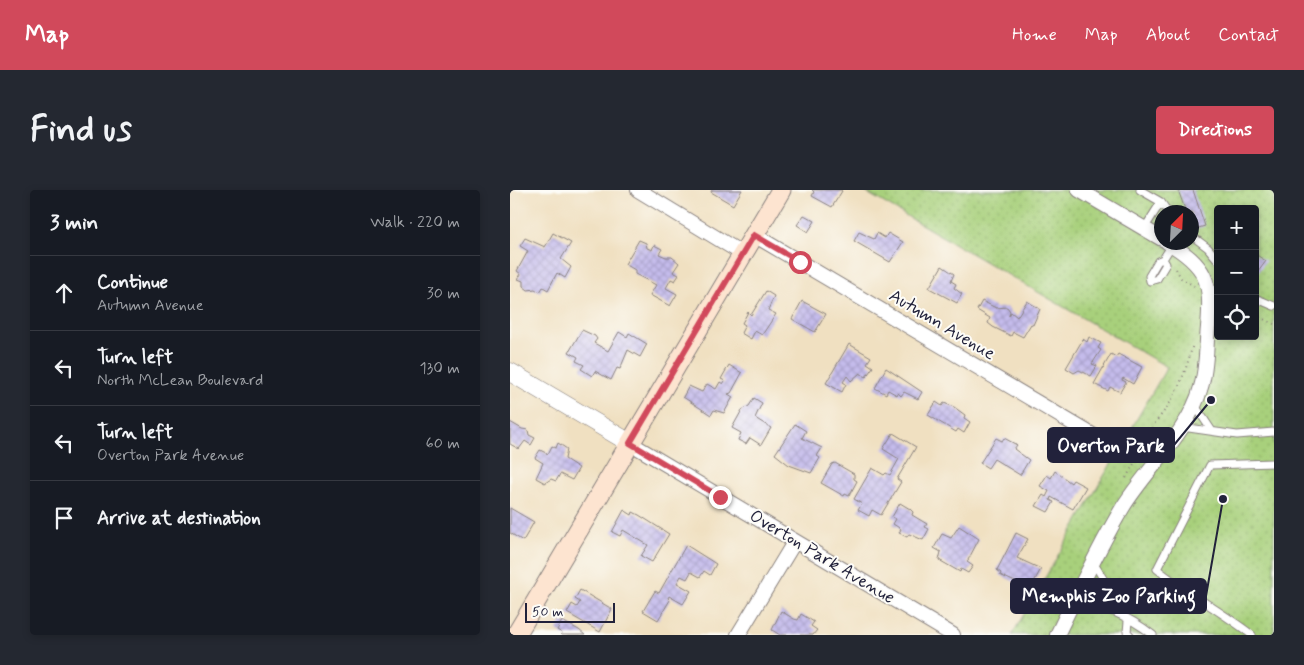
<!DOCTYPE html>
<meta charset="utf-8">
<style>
:root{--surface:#171b24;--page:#242831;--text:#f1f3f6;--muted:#9ea1a6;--line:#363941;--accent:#d1495b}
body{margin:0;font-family:Mynerve,sans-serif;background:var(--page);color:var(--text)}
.controls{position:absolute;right:15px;top:15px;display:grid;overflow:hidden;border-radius:5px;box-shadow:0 2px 8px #0003}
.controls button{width:45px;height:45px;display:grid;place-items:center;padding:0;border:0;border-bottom:1px solid var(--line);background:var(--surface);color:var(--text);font:25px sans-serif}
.compass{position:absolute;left:644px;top:15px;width:45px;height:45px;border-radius:50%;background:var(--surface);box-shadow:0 2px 8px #0003;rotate:24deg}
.scale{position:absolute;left:15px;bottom:12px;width:90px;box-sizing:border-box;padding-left:5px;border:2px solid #22223b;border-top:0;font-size:14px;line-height:18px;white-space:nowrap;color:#22223b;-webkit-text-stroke:4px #fdfcf7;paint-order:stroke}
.stop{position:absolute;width:15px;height:15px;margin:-11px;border:4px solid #d1495b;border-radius:50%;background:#fff}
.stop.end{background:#d1495b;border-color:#fff;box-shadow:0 1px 5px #0008}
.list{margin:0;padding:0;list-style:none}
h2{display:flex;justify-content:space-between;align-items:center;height:65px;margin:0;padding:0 20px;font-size:21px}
h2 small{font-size:16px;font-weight:400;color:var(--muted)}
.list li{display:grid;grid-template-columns:32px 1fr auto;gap:15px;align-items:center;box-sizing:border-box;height:75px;padding:0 20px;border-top:1px solid var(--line)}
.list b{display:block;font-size:19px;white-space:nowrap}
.list p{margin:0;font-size:16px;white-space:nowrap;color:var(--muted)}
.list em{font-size:16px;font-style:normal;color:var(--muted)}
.icon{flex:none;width:28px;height:28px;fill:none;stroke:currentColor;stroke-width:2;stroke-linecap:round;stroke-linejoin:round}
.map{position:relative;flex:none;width:764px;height:445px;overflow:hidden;border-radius:5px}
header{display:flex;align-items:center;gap:30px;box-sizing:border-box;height:70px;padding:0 25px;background:var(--accent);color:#fff}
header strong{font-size:24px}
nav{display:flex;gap:28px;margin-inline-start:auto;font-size:18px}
.intro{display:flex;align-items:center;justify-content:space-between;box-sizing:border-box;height:120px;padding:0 30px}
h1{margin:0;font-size:35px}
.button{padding:12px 22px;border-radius:5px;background:var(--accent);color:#fff;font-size:18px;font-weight:700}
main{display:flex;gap:30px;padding:0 30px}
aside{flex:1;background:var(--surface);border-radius:5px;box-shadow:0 2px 8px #0003}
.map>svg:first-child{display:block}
</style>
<header>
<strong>Map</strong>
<nav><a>Home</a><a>Map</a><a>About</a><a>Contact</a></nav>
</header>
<div class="intro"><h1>Find us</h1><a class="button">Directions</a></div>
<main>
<aside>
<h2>3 min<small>Walk · 220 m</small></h2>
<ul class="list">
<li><svg class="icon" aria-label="ahead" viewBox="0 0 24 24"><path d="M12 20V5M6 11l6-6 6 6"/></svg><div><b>Continue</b><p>Autumn Avenue</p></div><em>30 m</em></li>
<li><svg class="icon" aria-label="left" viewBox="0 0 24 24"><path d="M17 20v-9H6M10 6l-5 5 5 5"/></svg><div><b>Turn left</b><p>North McLean Boulevard</p></div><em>130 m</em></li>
<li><svg class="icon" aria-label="left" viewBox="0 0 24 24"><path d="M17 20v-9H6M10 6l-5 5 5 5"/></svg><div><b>Turn left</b><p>Overton Park Avenue</p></div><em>60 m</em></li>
<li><svg class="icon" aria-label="arrive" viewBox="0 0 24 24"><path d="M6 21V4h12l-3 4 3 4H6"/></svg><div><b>Arrive at destination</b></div></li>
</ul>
</aside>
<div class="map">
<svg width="764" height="445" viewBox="0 0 764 445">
<defs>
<pattern id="green-dots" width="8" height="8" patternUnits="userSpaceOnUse" patternTransform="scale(1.25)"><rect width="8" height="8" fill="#a8d07b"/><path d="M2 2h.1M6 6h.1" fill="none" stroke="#90b26b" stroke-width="1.8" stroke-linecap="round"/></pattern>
<pattern id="building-cross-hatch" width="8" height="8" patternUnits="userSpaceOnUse" patternTransform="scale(1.25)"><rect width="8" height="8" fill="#c4bbeb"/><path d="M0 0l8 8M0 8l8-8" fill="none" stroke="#a8a0ca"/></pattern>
</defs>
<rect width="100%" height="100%" fill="#fdfcf7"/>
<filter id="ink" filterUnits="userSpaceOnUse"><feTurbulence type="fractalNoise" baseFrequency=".02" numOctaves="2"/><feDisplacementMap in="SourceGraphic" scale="10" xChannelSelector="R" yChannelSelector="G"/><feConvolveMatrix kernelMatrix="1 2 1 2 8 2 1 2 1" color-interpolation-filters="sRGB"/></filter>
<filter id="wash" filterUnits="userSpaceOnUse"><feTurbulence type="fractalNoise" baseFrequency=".0096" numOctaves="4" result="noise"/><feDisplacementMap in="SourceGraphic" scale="20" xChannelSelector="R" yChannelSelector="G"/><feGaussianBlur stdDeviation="1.12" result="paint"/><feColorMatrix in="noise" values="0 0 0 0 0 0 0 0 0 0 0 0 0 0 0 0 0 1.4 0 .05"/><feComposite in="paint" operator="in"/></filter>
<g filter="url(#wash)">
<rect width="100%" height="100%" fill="#f0e0c1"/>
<path fill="url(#green-dots)" stroke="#65795b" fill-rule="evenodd" d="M352,0H764V445H502L657,177ZM708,19H745V146H708ZM652,22H682V52H652Z"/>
<g id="blocks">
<path fill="url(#building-cross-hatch)" d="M202,0H232L223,15L201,2Z
M302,0H331L332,1L322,17L302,6L304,2Z
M668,0H683L695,36L682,40V22H676Z
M294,25L305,31L298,42L287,35Z
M349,42L364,49L367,43L375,48L378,43L393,52L380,72L344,51Z
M43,43L61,53L51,69L61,77L55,88L47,83L38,100L33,97L30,102L25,99L18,100L13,96V91L8,89L11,84L7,81L18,61L10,56L15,48L35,57Z
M129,50L136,53L137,58L142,60L144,55L152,59L149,64L156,67H162L169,73L163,82L169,85L165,91L161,89L156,98L167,104L160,116L140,105L146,95L125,84V80L115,74Z
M745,64L756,71L745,86Z
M432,76L444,84L441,91L446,94L444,98L452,104L447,113L419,98Z
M256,101L264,106L258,120L266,124L252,145L245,141L241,149L231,143L235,135L232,133L238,122L241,125Z
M292,111L316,124L305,142L282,129Z
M472,111L486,118L497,117L500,121L499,126L501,122L507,127L517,111L530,119L523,135L521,134L513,147L503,142L501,146L483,137L478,133L480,128L467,120Z
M72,140L85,146L87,149L84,153L98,161L109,142L117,147L119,143L137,154L130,167L118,160L110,179L107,178L101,190L85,181L82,186L71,179L74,175L66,171L68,167L59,162Z
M579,147L591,153L588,158L591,160L582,174L587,176L581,186L569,180L564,183L556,178L573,149L577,152Z
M339,154L361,167L357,173L363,177L356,187L350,183L341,191L337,186L333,192L336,194L332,202L316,193Z
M601,164L606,167L608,164L632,177L623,194L613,188L612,190L616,192L610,202L600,197L598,201L584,194Z
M219,175L232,183L221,203L218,204L223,207L214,223L204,220L201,225L173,207L179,196L192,202L197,194L206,199L210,192L213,194L215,191L211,189Z
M376,178L412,202L408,209L394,202L391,206L388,203L387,205L378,200L376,204L365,198Z
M244,208L252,213L245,228L261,238L251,255L240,248L236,254L228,250L231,243L222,238L232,220L239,216Z
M426,212L432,216L434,213L444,217L455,225L454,228L460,232L454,243L448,239L446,242L418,225Z
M0,232L12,239L18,240L19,245L25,248L21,255L15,251L9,259L0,254Z
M285,234L296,241L292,248L312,258L307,266L310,268L301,283L279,275L265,264Z
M383,243L406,257L387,289L391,292L371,325L362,320L359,326L348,320L352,314L344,309L362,278L374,285L376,283L380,285L389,269L373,259Z
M486,248L492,251L494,248L507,255L504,259L519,270L510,285L484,269L478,278L470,273Z
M48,253L57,259L55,269L69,278L62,290L50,284L46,291L41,289L35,293L26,288L33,273L25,268L30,260L38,264L42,256L46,258Z
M325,273L344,284V289L347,291L339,306L335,304L334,306L311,293L322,274Z
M545,281L561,293L563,290L576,297L563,319L541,307L540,310L544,312L538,322L526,316L533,305L536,307L539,301L530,296L537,285L541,288Z
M390,313L400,319L403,322L402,325L417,334L415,337L419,339L413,350L399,344L397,347L389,343L391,339L383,334L386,329L382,327Z
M0,318L24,332L13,351L0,343Z
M114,320L122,325L123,322L129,325L159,344L142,372L131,366L138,355L113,340L110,346L102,342Z
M449,336L469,349L457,372L463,376L458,383L451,379L450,382L429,370L431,362L424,358L432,344L441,348Z
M506,343L518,349L507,368L531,379L520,399L490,385L491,383L487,380Z
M176,355L206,374L200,385L194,381L190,387L181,382L177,389L171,386L167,393L181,401L173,414L159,406L158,408L160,410L148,430L133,421L145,401L149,403Z
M70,400L102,419L90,442L57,423L62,414L67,417L70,412L65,409Z
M271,421L284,429L288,430L291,424L304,432L301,436L307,440L303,445H270L262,440Z
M52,431L69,440L75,445H51L52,443L47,440Z"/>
</g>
</g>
<g filter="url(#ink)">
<use href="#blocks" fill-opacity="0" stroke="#89817e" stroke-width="1"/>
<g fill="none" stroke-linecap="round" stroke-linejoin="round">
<g stroke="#89817e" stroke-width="9">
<path id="service" d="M630,0L651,12L658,22
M634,39L651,12
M682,46L698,58L708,70
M653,69L656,74L647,89L640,91L639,86L648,71L653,69L662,55
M745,108L764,116
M684,214L702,241
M672,237L727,245L764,242
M583,372L605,408L610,424
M563,412C593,415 620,427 643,445
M618,431L617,442L620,445
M742,445C711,421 677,403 647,379L700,275L764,273"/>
</g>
<g stroke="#89817e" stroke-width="16">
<path id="minor" d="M128,0L233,64
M569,0L652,49
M244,45L601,256
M120,253L443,445
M228,445L285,351
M547,445C568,402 588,358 613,317C637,278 679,242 691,197C697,178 696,156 698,137C702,91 697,76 657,52"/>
</g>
<g stroke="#89817e" stroke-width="19">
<path id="tertiary" d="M0,182L120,253"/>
</g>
<g stroke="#89817e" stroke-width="21">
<path id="secondary" d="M6,445L271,0"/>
</g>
<path stroke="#89817e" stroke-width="2" stroke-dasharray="1 4" stroke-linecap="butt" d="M666,79L671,88L684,96
M745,125L764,134
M636,262C639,232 647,234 661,211C671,195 678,173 683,154
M616,288L625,272L630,271"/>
<use href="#service" stroke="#fff" stroke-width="7"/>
<use href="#minor" stroke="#fff" stroke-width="14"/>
<use href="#tertiary" stroke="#fff" stroke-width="18"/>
<use href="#secondary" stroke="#fde4d0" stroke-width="19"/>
</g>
</g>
<g fill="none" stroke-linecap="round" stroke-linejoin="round" filter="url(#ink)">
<path stroke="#d1495b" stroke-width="6" d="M210,307L120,253L244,45L290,72"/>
</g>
<g text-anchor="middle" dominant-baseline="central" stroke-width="4" stroke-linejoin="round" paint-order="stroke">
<g font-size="18" fill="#22223b" stroke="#fdfcf7">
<text transform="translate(432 135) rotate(31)">Autumn Avenue</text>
<text transform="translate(312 367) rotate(31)">Overton Park Avenue</text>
</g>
</g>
<path fill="none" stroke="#22223b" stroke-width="2" d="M701 210L664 255M713 309L696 406"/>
<g fill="#22223b" stroke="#fdfcf7" stroke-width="2">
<circle cx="701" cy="210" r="5"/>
<circle cx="713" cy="309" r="5"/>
</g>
<g fill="#22223b" stroke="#22223b" stroke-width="2">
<rect x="538" y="238" width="126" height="34" rx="5"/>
<rect x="501" y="389" width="195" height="34" rx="5"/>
</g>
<g font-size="19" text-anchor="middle" font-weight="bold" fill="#fff">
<text x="601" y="262">Overton Park</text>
<text x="599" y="412">Memphis Zoo Parking</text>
</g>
</svg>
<div class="controls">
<button>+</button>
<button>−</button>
<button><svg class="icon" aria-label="locate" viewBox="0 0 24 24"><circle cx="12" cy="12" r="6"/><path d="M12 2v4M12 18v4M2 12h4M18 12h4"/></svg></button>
</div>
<svg class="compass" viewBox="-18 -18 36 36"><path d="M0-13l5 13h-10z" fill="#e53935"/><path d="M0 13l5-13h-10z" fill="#9ea1a6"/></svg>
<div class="scale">50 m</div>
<div class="stop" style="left:290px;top:72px"></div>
<div class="stop end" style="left:210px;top:307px"></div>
</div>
</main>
